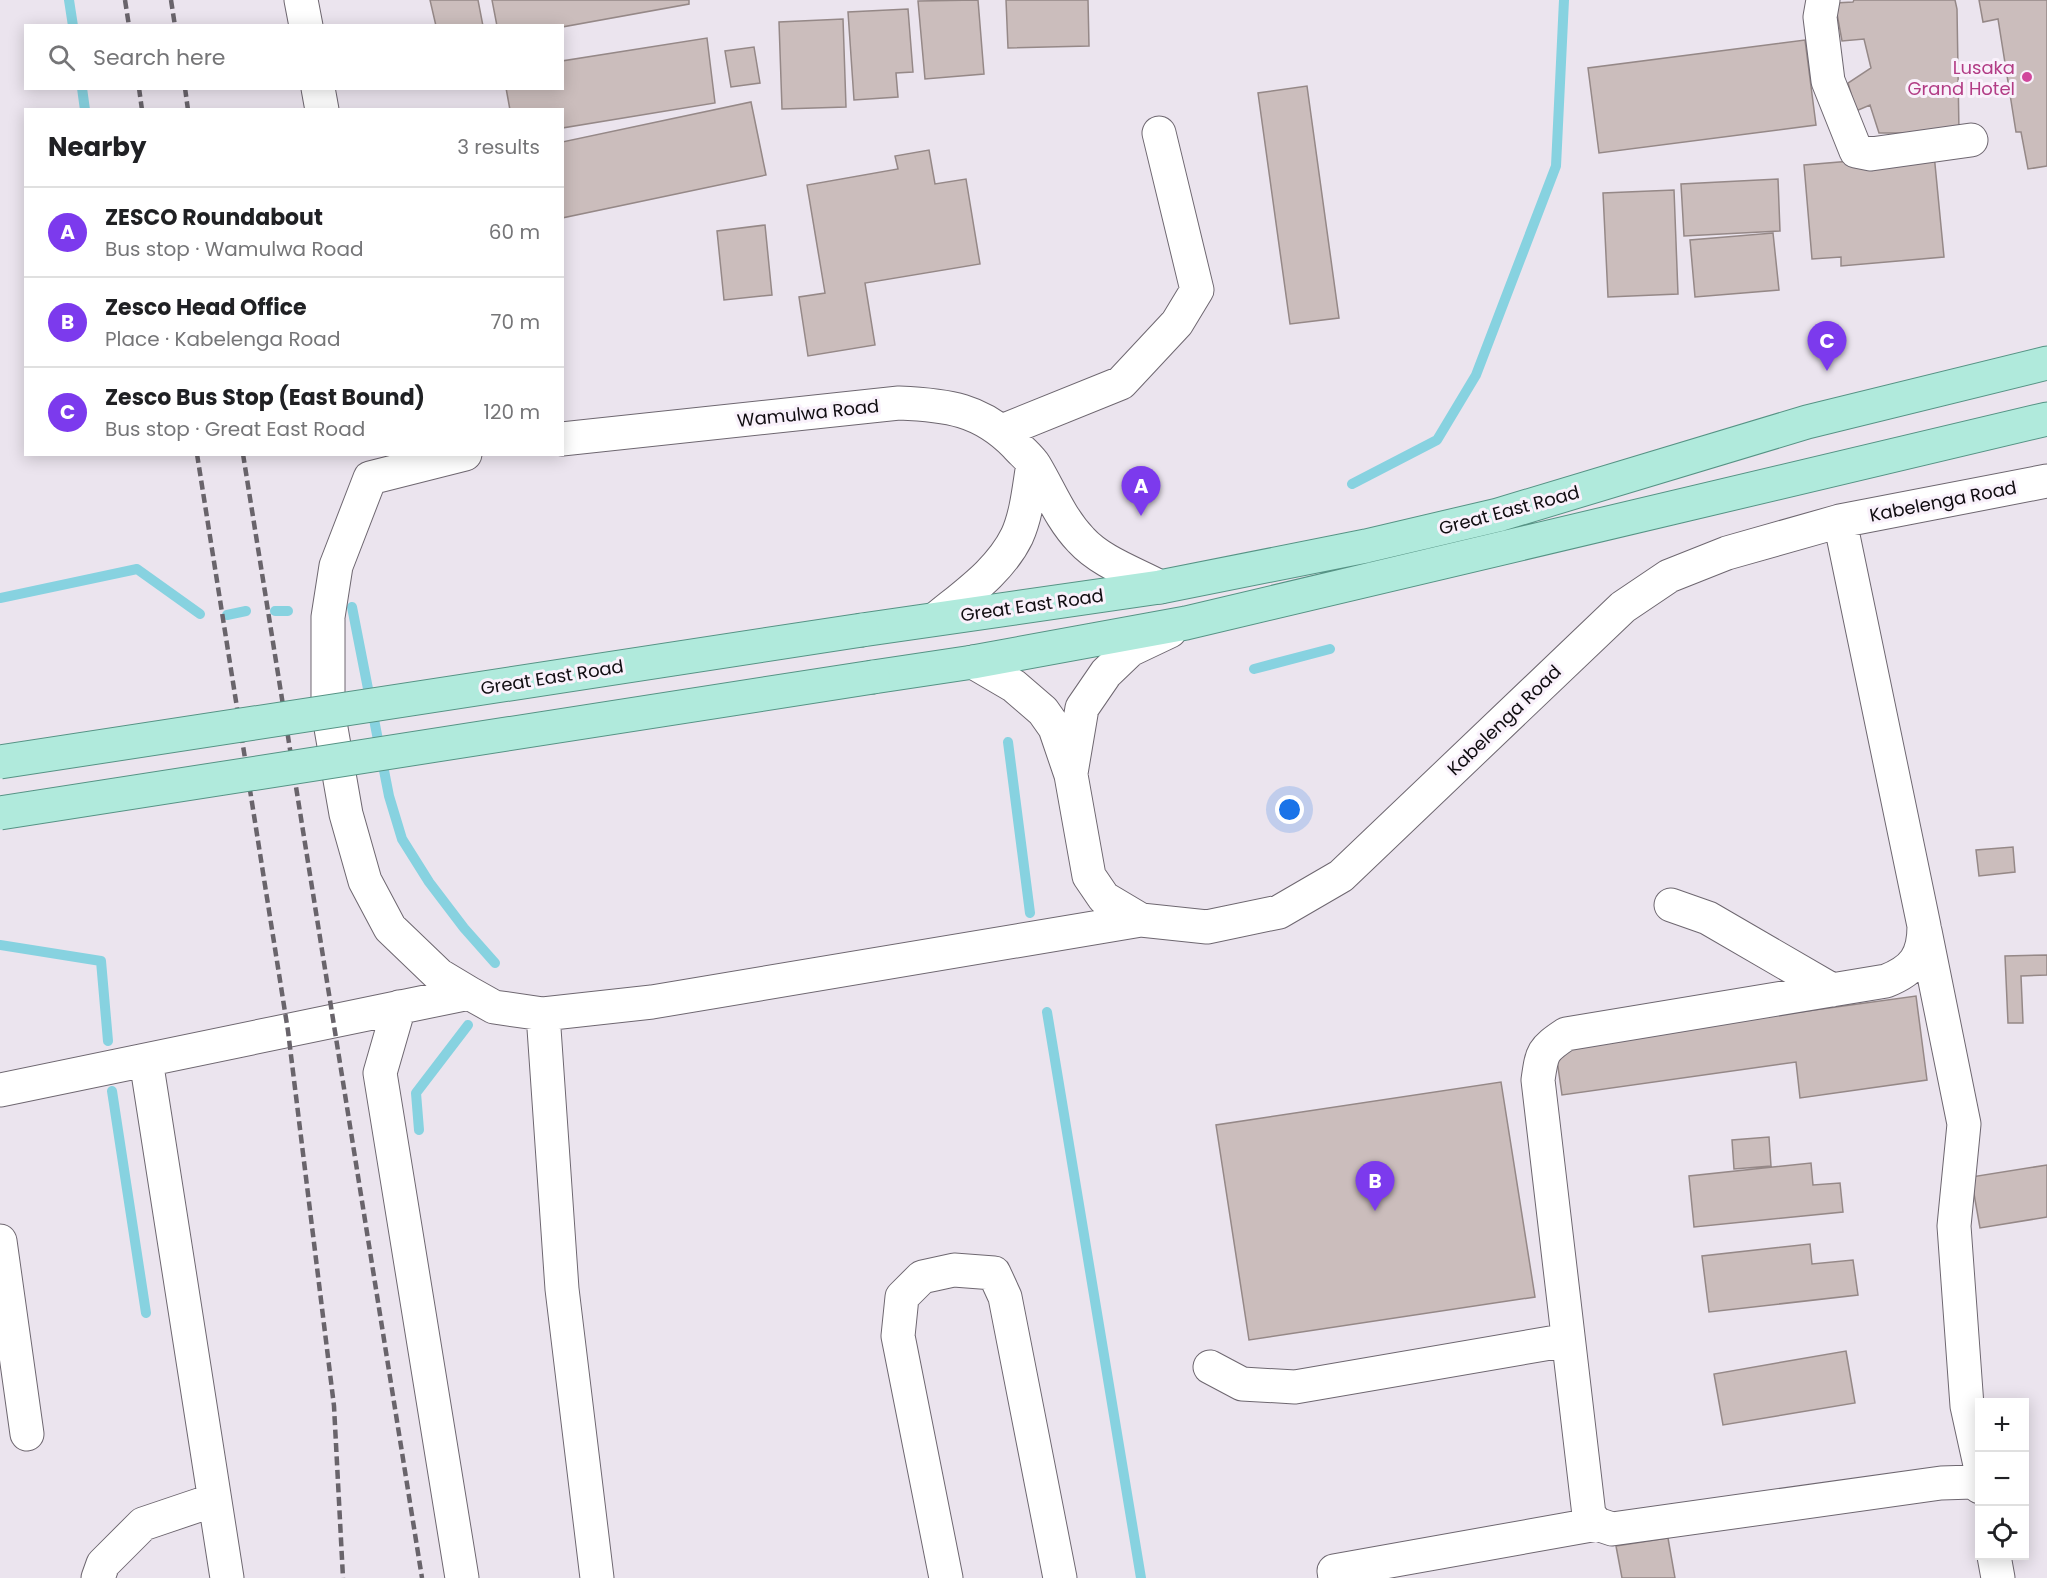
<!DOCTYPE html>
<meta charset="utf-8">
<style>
:root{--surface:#fff;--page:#f6f6f6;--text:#202124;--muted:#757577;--line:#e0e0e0;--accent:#7c3aed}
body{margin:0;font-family:Poppins,sans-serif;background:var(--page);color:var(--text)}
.controls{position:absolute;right:18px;bottom:18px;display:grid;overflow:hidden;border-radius:0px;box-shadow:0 3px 15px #0003}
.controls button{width:54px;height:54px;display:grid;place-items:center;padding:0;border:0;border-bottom:2px solid var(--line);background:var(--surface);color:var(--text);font:30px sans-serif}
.you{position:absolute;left:1290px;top:810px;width:21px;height:21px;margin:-15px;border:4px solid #fff;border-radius:50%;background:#1a73e8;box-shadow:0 0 0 9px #1a73e833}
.badge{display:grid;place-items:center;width:39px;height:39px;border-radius:50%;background:var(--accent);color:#fff;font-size:20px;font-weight:700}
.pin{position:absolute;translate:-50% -50px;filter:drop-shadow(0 2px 3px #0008)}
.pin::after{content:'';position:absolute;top:32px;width:21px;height:18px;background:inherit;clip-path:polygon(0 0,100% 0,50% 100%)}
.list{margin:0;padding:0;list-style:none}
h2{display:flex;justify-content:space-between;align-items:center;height:78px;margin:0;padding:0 24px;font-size:26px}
h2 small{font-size:20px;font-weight:400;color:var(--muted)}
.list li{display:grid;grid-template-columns:39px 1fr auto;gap:18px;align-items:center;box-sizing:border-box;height:90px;padding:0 24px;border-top:2px solid var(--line)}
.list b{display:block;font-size:22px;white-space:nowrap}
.list p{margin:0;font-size:20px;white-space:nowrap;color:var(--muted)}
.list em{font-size:20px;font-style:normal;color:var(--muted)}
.icon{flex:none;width:33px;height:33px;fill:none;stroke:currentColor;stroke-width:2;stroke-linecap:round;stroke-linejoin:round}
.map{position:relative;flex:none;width:2047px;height:1578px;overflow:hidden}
.search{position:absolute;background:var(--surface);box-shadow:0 3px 15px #0003;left:24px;top:24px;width:540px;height:66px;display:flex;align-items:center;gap:15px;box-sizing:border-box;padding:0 21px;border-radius:0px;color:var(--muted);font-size:22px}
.panel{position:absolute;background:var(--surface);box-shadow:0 3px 15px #0003;left:24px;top:108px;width:540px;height:348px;border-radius:0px}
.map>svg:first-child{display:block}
</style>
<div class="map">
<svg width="2047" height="1578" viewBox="0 0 2047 1578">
<rect width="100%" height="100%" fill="#ebe4ee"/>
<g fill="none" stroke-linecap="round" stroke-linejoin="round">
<path stroke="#87d2e0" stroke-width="10" d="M69,0L73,26
M82,88L85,110
M1352,484L1437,440L1476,375L1556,166L1564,0
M0,598L137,569L200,614
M352,607L389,796L402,839L429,882L464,928L495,963
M275,611H288
M227,615L246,611
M1254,669L1330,649
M1008,742L1030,913
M0,945L101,961L108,1041
M1047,1012L1141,1578
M112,1091L146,1313
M419,1130L416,1093L468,1025"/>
</g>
<path fill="#cbbdbc" stroke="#958887" stroke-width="1.5" d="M430,0H478L483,26H436Z
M492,0H689V4L562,27V26H497Z
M978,0L984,74L925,79L918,1Z
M1006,0H1088L1089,46L1008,48Z
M1854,0H1955L1957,9L1959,133H1879L1870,105L1856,111L1848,83L1871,68L1864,39L1842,41L1835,3L1853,2Z
M1979,0H2047V166L2028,169L2021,132H2016L1998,19L1983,22Z
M908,9L913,72L896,73L898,97L854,100L848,12Z
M843,19L846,107L782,109L779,22Z
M707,38L715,103L562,128V110H510L506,88H562V61Z
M1805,40L1816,125L1599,153L1588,68Z
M754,47L760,83L731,87L725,51Z
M1307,86L1339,318L1290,324L1258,93Z
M751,102L766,175L562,218V142Z
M929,150L935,184L966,179L980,264L865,283L875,345L808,356L799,297L825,293L807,185L898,169L895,156Z
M1934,154L1944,257L1841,266V257L1812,259L1804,165Z
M1778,179L1780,231L1684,236L1681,184Z
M1674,190L1678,294L1608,297L1603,193Z
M765,225L772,295L724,300L717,231Z
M1773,233L1779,290L1695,297L1690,240Z
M2013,847L2015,872L1979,876L1976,850Z
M2047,955V975L2021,976L2023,1023H2008L2005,956Z
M1916,996L1927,1080L1800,1098L1796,1062L1562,1095L1555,1046Z
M1501,1082L1535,1297L1249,1340L1216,1125Z
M1769,1137L1771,1166L1734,1169L1732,1140Z
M1811,1163L1813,1185L1840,1183L1843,1212L1694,1227L1689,1176Z
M2047,1165V1217L1980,1228L1971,1177Z
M1810,1244L1812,1264L1853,1260L1858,1295L1709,1312L1702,1256Z
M1846,1351L1855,1403L1723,1425L1714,1374Z
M1668,1538L1675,1578H1622L1616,1546Z"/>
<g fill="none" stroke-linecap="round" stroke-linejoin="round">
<g stroke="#6e6770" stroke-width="35">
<path id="minor" d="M301,0L306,26
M1823,0L1820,17L1828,81L1856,151L1871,154L1971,140
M318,88L322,110
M1002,431L1121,383L1177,323L1197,290L1159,133
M562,439L899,403C947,405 981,409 1016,445C1022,452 1030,458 1035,466C1050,491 1060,518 1081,540C1101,562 1134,573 1160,587
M465,454L370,478L336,566L328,617V711L346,814L365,881L390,928L439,975L469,993L494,1007L543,1014L652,1002L1141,920
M1840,521L1924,926C1924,956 1914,970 1886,981L1566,1034C1542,1050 1542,1052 1538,1080L1589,1515L1597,1524L1612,1529L1941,1483L1973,1482L1980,1487
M937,618C966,594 1000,571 1017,536C1027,514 1029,487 1033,464
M973,662L1014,686L1043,711L1055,728L1071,775L1089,876L1104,898L1141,920L1207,927L1279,912L1341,876L1623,607L1669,576L1727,553L1840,521L2047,481
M1071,773L1082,708L1106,673L1130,650L1170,631
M1671,905L1708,918L1832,990
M1925,931L1964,1124L1954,1226L1967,1406L1980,1465
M399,1007L380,1073L462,1578
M543,1014L562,1289L597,1578
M146,1060L227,1578
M0,1090L469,993
M0,1241L27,1434
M1210,1367L1242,1384L1295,1387L1568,1340
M1994,1556L1998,1578
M98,1578L103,1564L143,1524L214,1500
M946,1578L898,1336L902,1297L922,1277L954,1270L994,1273L1005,1297L1060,1578
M1335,1578L1334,1571L1597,1524"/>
</g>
<g stroke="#569385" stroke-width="35">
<path id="major" d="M862,630L1160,587L1366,546L1498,515L1807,422L2047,363
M873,677L973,662L1186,623L2047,419"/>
</g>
<use href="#minor" stroke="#fff" stroke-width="33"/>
<use href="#major" stroke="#b0eadc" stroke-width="33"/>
<path stroke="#69646b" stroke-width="4.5" stroke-dasharray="9 4.5" stroke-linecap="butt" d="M125,0L129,26
M171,0L175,26
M139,88L142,110
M185,88L188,110
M197,454L288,1031L334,1406L343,1578
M243,454L422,1578"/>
<g stroke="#569385" stroke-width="35" stroke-linecap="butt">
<path id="major-bridge" d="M0,762L862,630
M0,813L873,677"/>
</g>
<use href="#major-bridge" stroke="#b0eadc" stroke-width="33"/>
</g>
<circle fill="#d1479c" stroke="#f9f1fb" stroke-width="2" cx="2027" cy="77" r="6"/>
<g text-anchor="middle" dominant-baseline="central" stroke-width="6" stroke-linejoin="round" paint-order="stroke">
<g font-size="18" fill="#b23c85" stroke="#f9f1fb" text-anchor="end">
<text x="2015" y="67">Lusaka<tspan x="2015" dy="21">Grand Hotel</tspan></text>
</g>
<g font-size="18" fill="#0f0c10" stroke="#f9f1fb">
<text transform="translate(808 413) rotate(-6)">Wamulwa Road</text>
<text transform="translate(1943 501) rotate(-11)">Kabelenga Road</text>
<text transform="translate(1509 510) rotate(-15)">Great East Road</text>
<text transform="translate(1032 605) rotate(-8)">Great East Road</text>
<text transform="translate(552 677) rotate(-9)">Great East Road</text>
<text transform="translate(1504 720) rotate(-44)">Kabelenga Road</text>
</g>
</g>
</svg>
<div class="controls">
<button>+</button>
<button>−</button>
<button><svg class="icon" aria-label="locate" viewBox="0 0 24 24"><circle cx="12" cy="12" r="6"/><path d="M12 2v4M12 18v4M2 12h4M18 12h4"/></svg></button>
</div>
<div class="you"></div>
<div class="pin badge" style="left:1141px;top:516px">A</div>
<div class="pin badge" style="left:1375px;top:1211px">B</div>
<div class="pin badge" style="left:1827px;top:371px">C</div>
<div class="search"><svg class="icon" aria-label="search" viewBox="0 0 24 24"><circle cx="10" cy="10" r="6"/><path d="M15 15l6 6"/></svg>Search here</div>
<section class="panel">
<h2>Nearby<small>3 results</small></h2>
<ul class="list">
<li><span class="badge">A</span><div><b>ZESCO Roundabout</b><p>Bus stop · Wamulwa Road</p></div><em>60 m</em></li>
<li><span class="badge">B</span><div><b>Zesco Head Office</b><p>Place · Kabelenga Road</p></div><em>70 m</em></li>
<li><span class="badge">C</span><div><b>Zesco Bus Stop (East Bound)</b><p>Bus stop · Great East Road</p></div><em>120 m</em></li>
</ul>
</section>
</div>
